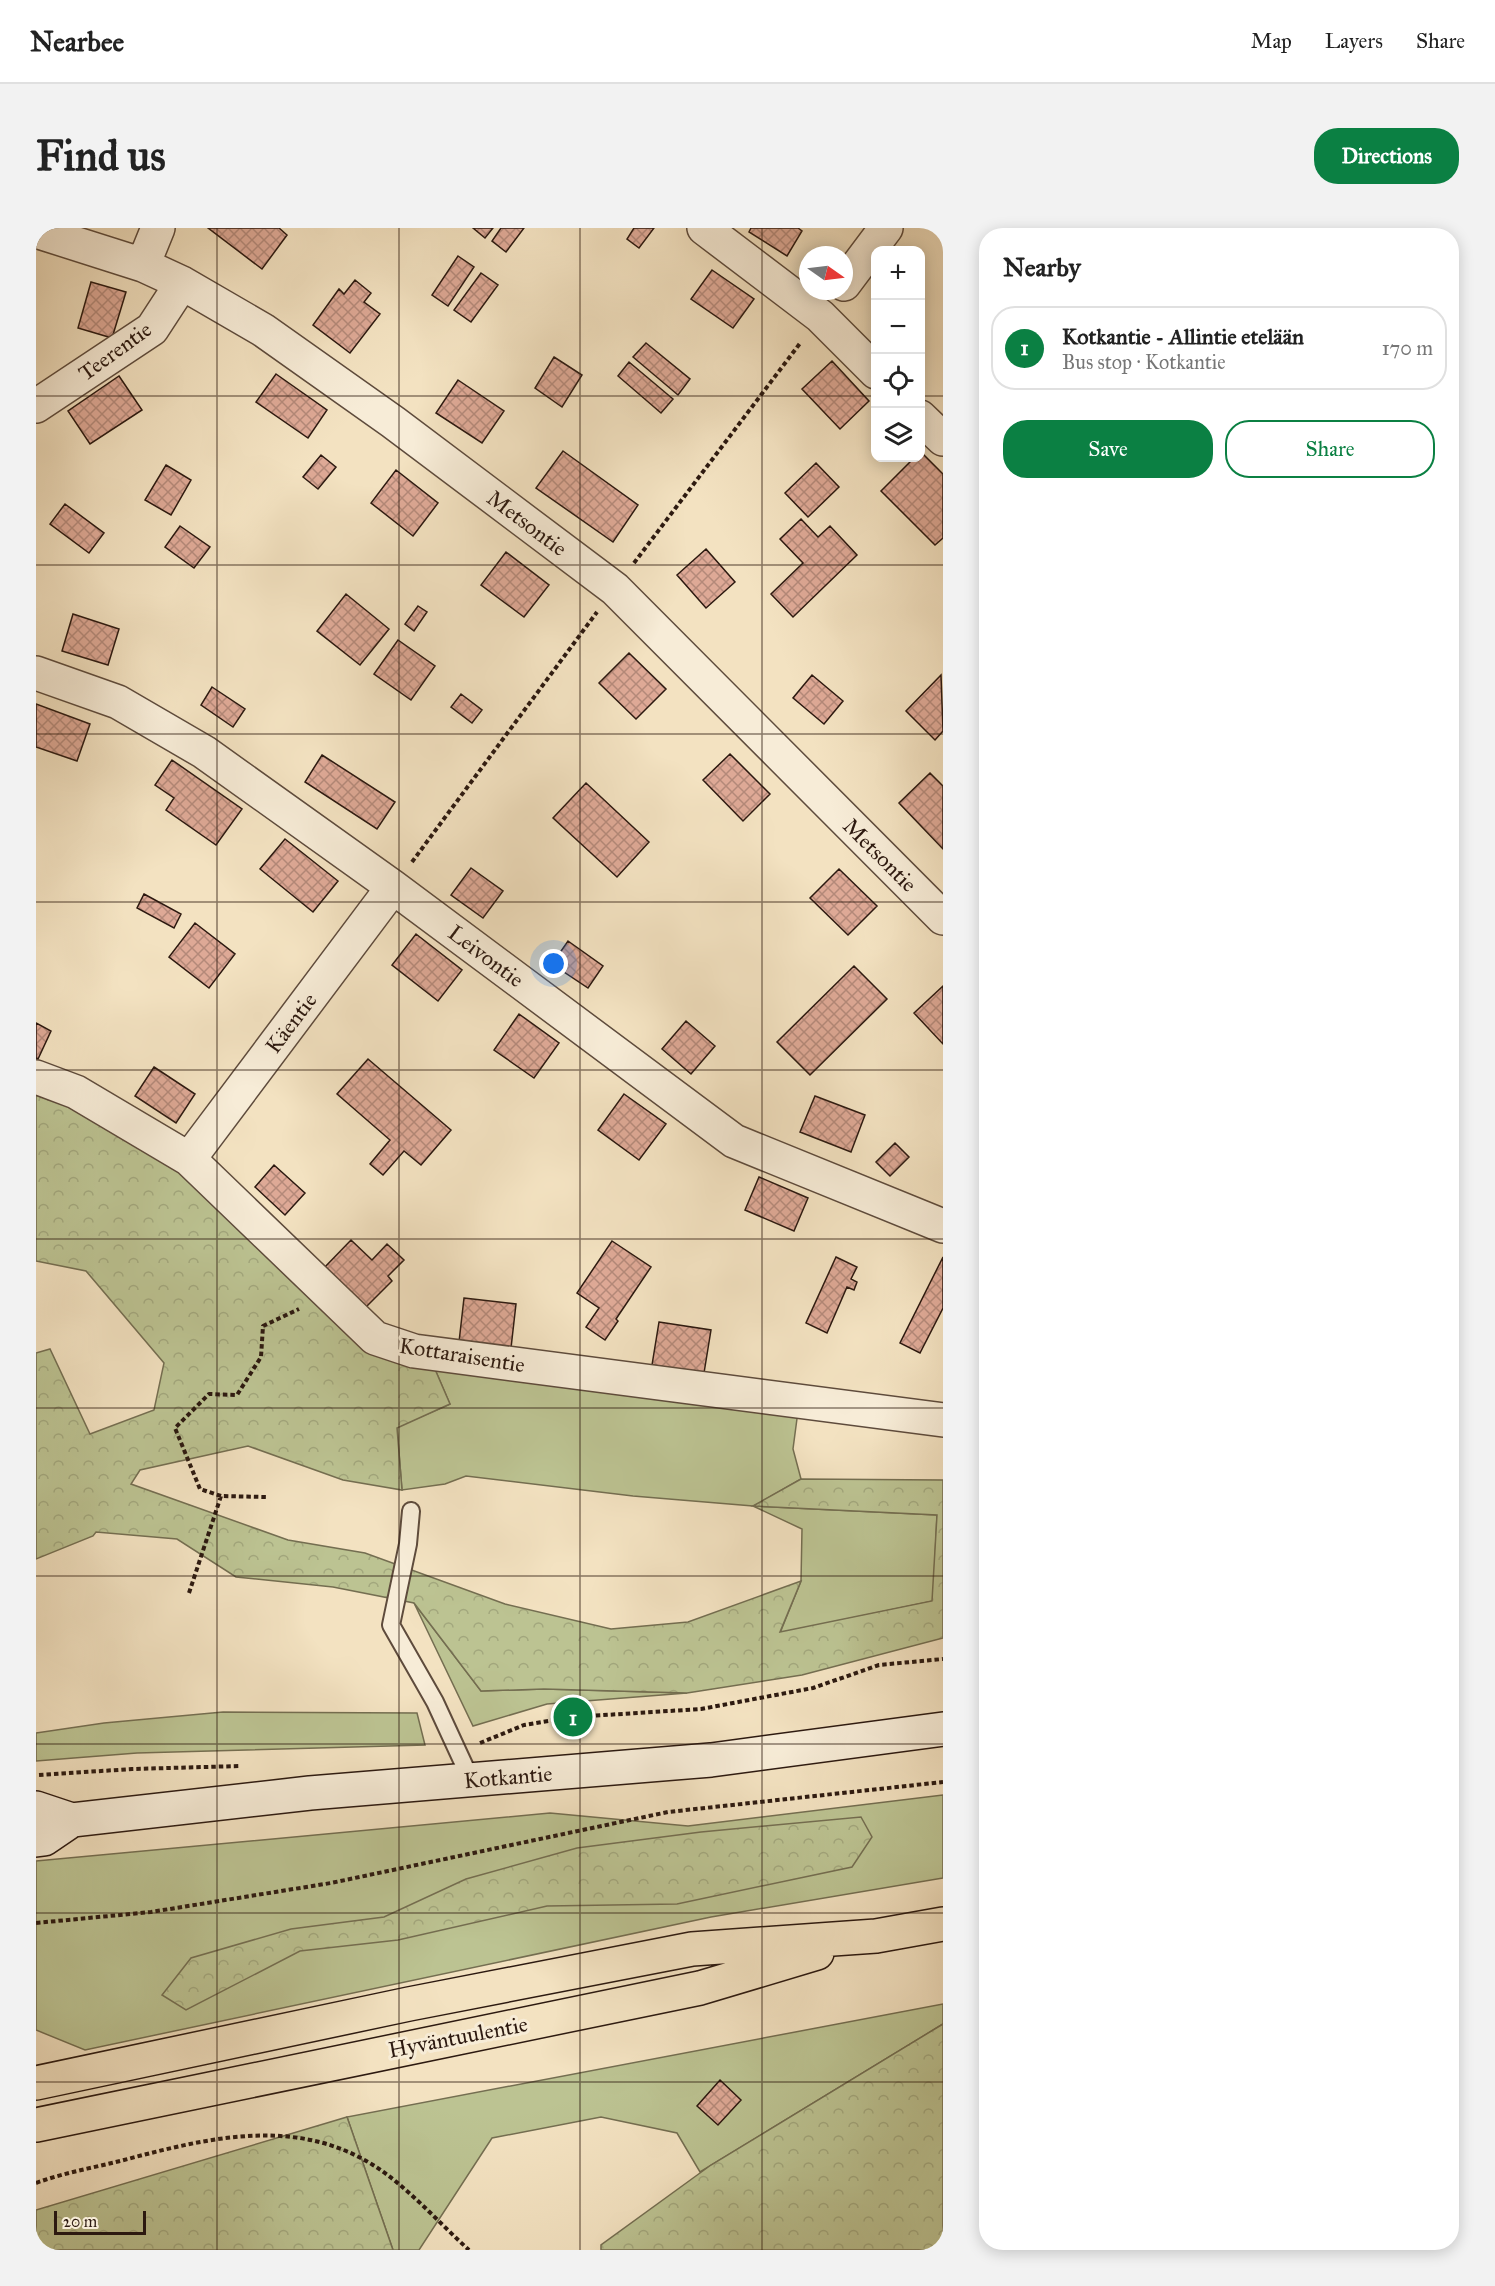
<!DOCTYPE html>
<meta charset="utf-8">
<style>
:root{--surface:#fff;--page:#f2f2f2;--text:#222;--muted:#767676;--line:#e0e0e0;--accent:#0b8043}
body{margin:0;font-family:"IM FELL Great Primer",serif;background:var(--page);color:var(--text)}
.controls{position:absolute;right:18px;top:18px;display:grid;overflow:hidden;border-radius:12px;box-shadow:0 3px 15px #0003}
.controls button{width:54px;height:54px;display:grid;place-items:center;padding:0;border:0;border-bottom:2px solid var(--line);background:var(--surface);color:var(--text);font:30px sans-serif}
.compass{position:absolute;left:763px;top:18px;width:54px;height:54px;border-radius:50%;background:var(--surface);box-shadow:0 3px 15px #0003;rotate:104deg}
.scale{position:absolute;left:18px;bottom:15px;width:92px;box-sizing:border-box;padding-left:6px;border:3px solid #2c1910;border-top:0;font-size:16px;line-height:21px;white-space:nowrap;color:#2c1910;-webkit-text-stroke:4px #f7ecd7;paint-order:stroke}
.you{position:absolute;left:518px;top:736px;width:21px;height:21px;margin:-15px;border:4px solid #fff;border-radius:50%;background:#1a73e8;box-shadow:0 0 0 9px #1a73e833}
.badge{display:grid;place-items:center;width:39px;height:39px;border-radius:50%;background:var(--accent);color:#fff;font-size:20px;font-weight:700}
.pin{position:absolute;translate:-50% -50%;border:3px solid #fff;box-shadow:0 2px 6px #0006}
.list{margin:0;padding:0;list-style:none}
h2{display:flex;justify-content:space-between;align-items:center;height:78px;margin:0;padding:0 24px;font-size:26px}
h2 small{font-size:20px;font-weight:400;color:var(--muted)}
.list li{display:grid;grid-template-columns:39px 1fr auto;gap:18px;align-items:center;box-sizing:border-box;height:84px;margin:0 12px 12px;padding:0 12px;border:2px solid var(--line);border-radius:24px}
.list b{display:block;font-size:22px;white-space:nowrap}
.list p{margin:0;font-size:20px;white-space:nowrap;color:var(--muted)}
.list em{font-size:20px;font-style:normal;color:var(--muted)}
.actions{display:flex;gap:12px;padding:18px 24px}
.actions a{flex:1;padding:14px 0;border:2px solid var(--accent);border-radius:24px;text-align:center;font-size:21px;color:var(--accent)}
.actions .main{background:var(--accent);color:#fff}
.icon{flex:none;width:33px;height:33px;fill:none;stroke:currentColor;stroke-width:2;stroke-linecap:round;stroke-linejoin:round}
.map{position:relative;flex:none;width:907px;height:2022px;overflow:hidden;border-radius:24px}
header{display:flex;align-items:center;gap:36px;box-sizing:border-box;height:84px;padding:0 30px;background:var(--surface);border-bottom:2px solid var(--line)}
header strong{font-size:28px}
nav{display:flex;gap:33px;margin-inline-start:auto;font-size:21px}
.intro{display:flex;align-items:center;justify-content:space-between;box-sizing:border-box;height:144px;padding:0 36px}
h1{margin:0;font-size:42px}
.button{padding:15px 27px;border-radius:24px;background:var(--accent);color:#fff;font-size:21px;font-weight:700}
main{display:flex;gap:36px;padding:0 36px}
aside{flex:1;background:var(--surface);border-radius:24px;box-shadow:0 3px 15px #0003}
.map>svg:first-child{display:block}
</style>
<header>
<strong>Nearbee</strong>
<nav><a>Map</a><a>Layers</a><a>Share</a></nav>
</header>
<div class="intro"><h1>Find us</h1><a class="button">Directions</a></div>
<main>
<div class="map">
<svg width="907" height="2022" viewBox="0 0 907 2022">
<defs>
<pattern id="forest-crowns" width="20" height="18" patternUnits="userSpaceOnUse" patternTransform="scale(1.5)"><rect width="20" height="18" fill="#bcc392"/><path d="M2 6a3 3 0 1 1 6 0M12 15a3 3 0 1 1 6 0" fill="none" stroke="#a2a77d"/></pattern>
<pattern id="building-cross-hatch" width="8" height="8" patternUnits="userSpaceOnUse" patternTransform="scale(1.5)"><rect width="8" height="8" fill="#dea996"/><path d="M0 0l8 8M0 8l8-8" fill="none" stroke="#b48979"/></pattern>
</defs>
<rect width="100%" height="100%" fill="#f3e2c1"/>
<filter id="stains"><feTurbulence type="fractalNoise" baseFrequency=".00333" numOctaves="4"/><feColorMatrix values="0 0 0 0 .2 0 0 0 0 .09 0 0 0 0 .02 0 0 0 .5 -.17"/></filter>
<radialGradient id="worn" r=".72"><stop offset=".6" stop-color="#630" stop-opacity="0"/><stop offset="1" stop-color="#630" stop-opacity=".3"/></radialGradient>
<path fill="#bcc392" stroke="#746e51" stroke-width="1.5" d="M398,1139L762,1183L757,1221L765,1251L718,1278L901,1287L897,1373L744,1405L765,1353L766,1301L717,1278L597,1268L430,1248L409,1256L366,1262L361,1199L414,1176Z
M378,1375L445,1463L508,1461L651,1465L511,1476L437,1498Z
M187,1484L381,1485L389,1517L101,1525L0,1533V1505L68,1495Z
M907,1567V1650L675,1689L49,1822L0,1802V1633L514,1585L652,1598Z
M907,1776V1796L664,1944L641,1905L565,1889L456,1910L383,2022H357L311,1889Z"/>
<path fill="url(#forest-crowns)" stroke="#746e51" stroke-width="1.5" d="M0,861L30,872L144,940L398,1139L414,1176L361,1200L366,1262L307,1252L212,1218L104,1242L95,1256L252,1312L329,1325L469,1376L575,1401L652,1394L765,1353L744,1404L896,1373L901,1287L717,1278L765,1251L907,1252V1410L766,1447L651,1465L508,1461L445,1463L378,1375L297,1359L200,1349L141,1311L60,1304L57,1308L0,1331V1125L14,1121L54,1206L118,1182L128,1135L50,1043L0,1033Z
M825,1589L836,1609L816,1639L641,1676L511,1678L362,1712L264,1723L150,1782L126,1767L155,1730L255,1701L348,1689L430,1651L541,1620L665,1604Z
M907,1796V2022H565V2017L675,1937Z
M311,1889L357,2022H0V1982Z"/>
<path fill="url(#building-cross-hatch)" stroke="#2c1910" stroke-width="1.5" d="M172,0H243L251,7L226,41Z
M437,0H457L449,10Z
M465,0H488L470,24L456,13Z
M598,0H618L603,20L591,11Z
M715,0H762L766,3L751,28L713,4Z
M422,28L438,39L412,78L396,67Z
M676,42L718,71L697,100L655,71Z
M445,45L462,57L435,94L418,82Z
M319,52L335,65L328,74L344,86L314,125L277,97L303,61L308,66Z
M55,54L90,64L76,110L42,100Z
M610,115L654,151L642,167L597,129Z
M518,129L546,147L526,179L499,160Z
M796,133L833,173L804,201L766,161Z
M593,134L637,171L625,185L582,148Z
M240,146L291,182L272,210L220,174Z
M83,148L106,182L54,216L32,183Z
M422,152L468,183L446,215L400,185Z
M527,223L602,277L577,314L500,260Z
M884,223L907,246V310L899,317L845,263L878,230H884Z
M285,227L300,239L282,261L267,249Z
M780,235L803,259L772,289L749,265Z
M130,237L155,252L135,287L109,272Z
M360,242L402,275L377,308L335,275Z
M29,276L68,305L53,325L14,296Z
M765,291L782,309L794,298L821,327L757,389L735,366L767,335L744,311Z
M144,298L174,319L158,340L129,319Z
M670,321L699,354L670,380L641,347Z
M470,324L513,357L488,389L445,357Z
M310,366L353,401L324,437L281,403Z
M382,378L391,384L378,403L369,396Z
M37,386L83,401L72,437L26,423Z
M362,412L399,438L375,472L338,446Z
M593,425L630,461L600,491L563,455Z
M776,447L807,473L788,496L757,470Z
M905,447L907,503L899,512L870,483Z
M176,459L209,481L197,499L165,477Z
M425,466L446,482L436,495L415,479Z
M0,476L54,496L41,533L0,519Z
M694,526L734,566L707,593L667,552Z
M286,527L359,574L341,601L269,554Z
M136,532L206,581L180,617L130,582L138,570L119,557Z
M894,545L907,558V621L863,575Z
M550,555L613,614L581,649L517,590Z
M249,611L302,653L277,684L224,641Z
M435,640L467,663L447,690L415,667Z
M803,641L841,678L812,707L774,670Z
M108,666L145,686L138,700L101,680Z
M159,695L199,726L173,760L133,729Z
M380,706L426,742L402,773L356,737Z
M532,713L567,738L552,760L516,736Z
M818,738L851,771L774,847L741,814Z
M907,758V816L878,785Z
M483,786L523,815L498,850L458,822Z
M650,793L679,818L655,846L626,821Z
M0,795L15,803L2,831L0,830Z
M332,831L415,902L385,937L368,923L347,947L334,936L354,912L301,866Z
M118,839L159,866L140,895L99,868Z
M588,866L630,896L603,932L562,902Z
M779,868L829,887L815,924L764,904Z
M859,915L873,929L854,948L840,934Z
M238,937L269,965L249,987L219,959Z
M723,949L772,970L758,1003L709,982Z
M315,1012L336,1032L351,1016L368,1032L352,1048L356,1053L328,1081L287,1041Z
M576,1013L615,1039L580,1091L582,1093L569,1112L550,1099L563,1080L541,1065Z
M800,1029L821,1039L815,1051L821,1054L818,1062L811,1059L791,1105L770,1095Z
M907,1029V1080L884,1125L864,1115Z
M428,1070L480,1076L475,1120L423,1114Z
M623,1094L675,1102L668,1145L616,1137Z
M684,1852L705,1872L682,1897L661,1878Z"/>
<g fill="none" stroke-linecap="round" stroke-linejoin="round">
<g stroke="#5e4b3c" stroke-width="20">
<path id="lane" d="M375,1283L372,1316L355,1397L399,1474L435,1552"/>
</g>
<g stroke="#5e4b3c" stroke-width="36">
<path id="street" d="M668,0L784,88L840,144
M0,3L107,37L146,55L227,102L357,194L579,361L907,690
M107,37L122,0
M808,56L850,0
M0,178L116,101L146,55
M884,189L907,211
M0,445L82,474L168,524L357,659L698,913L907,998
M0,849L40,864L153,931L339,1110L378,1123L907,1192
M153,931L357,659"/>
</g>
<g stroke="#2c1910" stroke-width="36">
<path id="secondary" d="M0,1580L36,1592L274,1565L675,1532L907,1501
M0,1612L8,1611L36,1592"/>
</g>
<g stroke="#2c1910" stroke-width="36">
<path id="highway" d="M0,1855L373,1776L656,1721L840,1708L907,1696
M0,1897L664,1760L781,1725"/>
</g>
<path stroke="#2c1910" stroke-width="4" stroke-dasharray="4.5 3" stroke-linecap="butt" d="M598,335L765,114
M376,634L561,384
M185,1268L164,1261L139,1200L173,1166L201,1167L225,1129L227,1098L263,1081
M153,1365L185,1268L230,1269
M444,1515L488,1497L537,1489L665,1481L777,1460L843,1437L907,1431
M3,1547L96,1541L205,1538
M0,1695L115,1684L295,1655L632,1584L907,1554
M0,1955C27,1945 56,1940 84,1933C168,1911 257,1887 337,1937C372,1959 402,1994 433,2022"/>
<use href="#lane" stroke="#f7ecd7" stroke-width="16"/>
<use href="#street" stroke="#f7ecd7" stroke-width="33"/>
<use href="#secondary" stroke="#f7ecd7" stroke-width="33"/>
<use href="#highway" stroke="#f3e2c1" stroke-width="33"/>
</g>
<path fill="none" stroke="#2c1910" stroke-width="1.5" stroke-opacity="0.55" d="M181,0V2022M363,0V2022M544,0V2022M726,0V2022M0,168H840M884,168H907M0,337H907M0,506H907M0,674H907M0,842H907M0,1011H907M0,1180H907M0,1348H907M0,1516H907M0,1685H907M0,1854H907"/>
<g text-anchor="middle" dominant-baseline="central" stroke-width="6" stroke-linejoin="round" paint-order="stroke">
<g font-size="22" fill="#2c1910" stroke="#f7ecd7">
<text transform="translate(79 123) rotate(-36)">Teerentie</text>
<text transform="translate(491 295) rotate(37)">Metsontie</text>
<text transform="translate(844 627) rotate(45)">Metsontie</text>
<text transform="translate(450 728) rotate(37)">Leivontie</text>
<text transform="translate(255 795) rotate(-53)">Käentie</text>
<text transform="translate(426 1127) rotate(9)">Kottaraisentie</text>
<text transform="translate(472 1549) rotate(-5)">Kotkantie</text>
<text transform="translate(422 1809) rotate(-11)">Hyväntuulentie</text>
</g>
</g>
<rect width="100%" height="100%" filter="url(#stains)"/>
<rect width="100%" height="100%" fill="url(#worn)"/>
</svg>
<div class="controls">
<button>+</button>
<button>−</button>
<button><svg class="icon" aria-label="locate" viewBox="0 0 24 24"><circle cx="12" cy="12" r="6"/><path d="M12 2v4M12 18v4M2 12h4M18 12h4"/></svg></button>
<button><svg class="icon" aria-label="layers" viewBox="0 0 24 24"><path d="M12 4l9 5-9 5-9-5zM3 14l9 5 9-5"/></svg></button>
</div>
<svg class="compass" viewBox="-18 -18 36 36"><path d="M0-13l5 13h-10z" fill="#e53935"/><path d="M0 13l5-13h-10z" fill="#767676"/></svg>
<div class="scale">20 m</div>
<div class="you"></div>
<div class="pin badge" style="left:537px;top:1489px">1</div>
</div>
<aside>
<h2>Nearby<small></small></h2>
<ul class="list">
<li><span class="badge">1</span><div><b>Kotkantie - Allintie etelään</b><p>Bus stop · Kotkantie</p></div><em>170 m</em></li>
</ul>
<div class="actions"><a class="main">Save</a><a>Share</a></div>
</aside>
</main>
